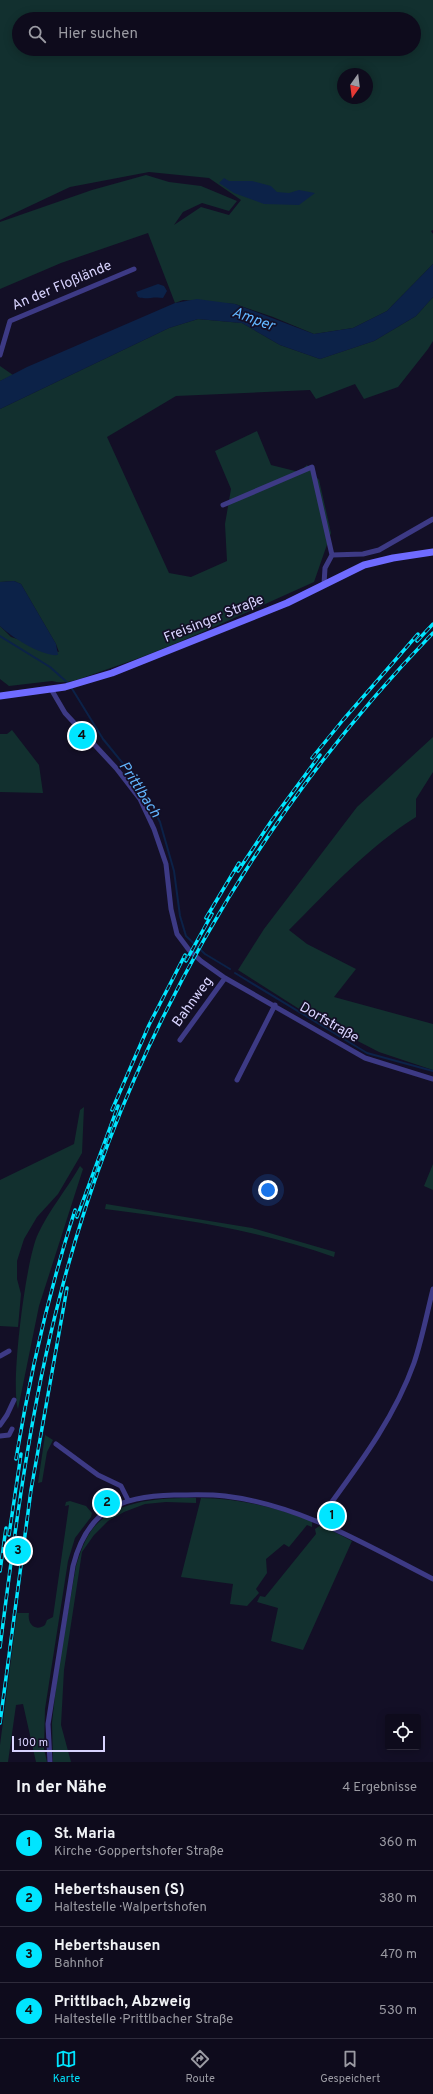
<!DOCTYPE html>
<html lang="de">
<meta charset="utf-8">
<style>
:root{--surface:#0e0b1c;--page:#1c1929;--text:#f1f3f6;--muted:#9b9ba3;--line:#2e2b3b;--accent:#00e5ff}
body{margin:0;font-family:Overpass,sans-serif;background:var(--page);color:var(--text)}
.controls{position:absolute;right:12px;bottom:12px;display:grid;overflow:hidden;border-radius:4px;box-shadow:0 2px 10px #0003}
.controls button{width:36px;height:36px;display:grid;place-items:center;padding:0;border:0;border-bottom:1px solid var(--line);background:var(--surface);color:var(--text);font:20px sans-serif}
.compass{position:absolute;left:337px;top:68px;width:36px;height:36px;border-radius:50%;background:var(--surface);box-shadow:0 2px 10px #0003;rotate:194deg}
.scale{position:absolute;left:12px;bottom:10px;width:93px;box-sizing:border-box;padding-left:4px;border:2px solid #d9d4ff;border-top:0;font-size:11px;line-height:14px;white-space:nowrap;color:#d9d4ff;-webkit-text-stroke:3px #130f26;paint-order:stroke}
.you{position:absolute;left:268px;top:1190px;width:14px;height:14px;margin:-10px;border:3px solid #fff;border-radius:50%;background:#1a73e8;box-shadow:0 0 0 6px #1a73e833}
.badge{display:grid;place-items:center;width:26px;height:26px;border-radius:50%;background:var(--accent);color:#111;font-size:13px;font-weight:700}
.pin{position:absolute;translate:-50% -50%;border:2px solid #fff;box-shadow:0 1px 4px #0006}
.list{margin:0;padding:0;list-style:none}
h2{display:flex;justify-content:space-between;align-items:center;height:52px;margin:0;padding:0 16px;font-size:17px}
h2 small{font-size:13px;font-weight:400;color:var(--muted)}
.list li{display:grid;grid-template-columns:26px 1fr auto;gap:12px;align-items:center;box-sizing:border-box;height:56px;padding:0 16px;border-top:1px solid var(--line)}
.list b{display:block;font-size:15px;white-space:nowrap}
.list p{margin:0;font-size:13px;white-space:nowrap;color:var(--muted)}
.list em{font-size:13px;font-style:normal;color:var(--muted)}
.icon{flex:none;width:22px;height:22px;fill:none;stroke:currentColor;stroke-width:2;stroke-linecap:round;stroke-linejoin:round}
.map{position:relative;flex:none;width:433px;height:1762px;overflow:hidden}
.search{position:absolute;background:var(--surface);box-shadow:0 2px 10px #0003;left:12px;right:12px;top:12px;height:44px;display:flex;align-items:center;gap:10px;box-sizing:border-box;padding:0 14px;border-radius:22px;color:var(--muted);font-size:15px}
.sheet{height:276px;background:var(--surface)}
nav{display:flex;justify-content:space-around;align-items:center;box-sizing:border-box;height:56px;border-top:1px solid var(--line);background:var(--surface);font-size:11px;color:var(--muted)}
nav a{display:grid;justify-items:center;gap:2px}
nav .on{color:var(--accent)}
.map>svg:first-child{display:block}
</style>
<div class="map">
<svg width="433" height="1762" viewBox="0 0 433 1762">
<rect width="100%" height="100%" fill="#130f26"/>
<path fill="#12302f" fill-rule="evenodd" d="M0,0H433V230L431,231L433,234V264L387,311L353,328L314,334L273,317L235,304L183,300L175,303L148,233L61,263L0,289V222L92,190L146,175L169,182L201,186L237,201L229,211L202,203L183,212L174,225L201,207L229,215L241,200L209,178L149,172L70,187L0,220ZM19,19H414V49H19ZM343,74H367V98H343Z
M433,297V341L428,349L398,387L364,399L355,384L316,399L310,390L176,396L107,437L169,573L191,577L227,561L225,524L231,489L215,451L257,431L271,465L299,472L307,465L319,480L331,533L314,582C244,613 175,647 102,671C87,676 67,686 52,681L9,686L0,679V626L11,637L59,652L56,644L21,584L14,581L0,582V409L169,328L198,319L242,323L280,345L320,359L374,341L416,316Z
M0,366L13,375L0,381Z
M12,730L39,765L43,793L0,792V734H7Z
M433,737V772L416,799V817C368,847 329,890 289,930L307,944L356,969L334,997L433,1024V1070L379,1052L315,1019L238,970L264,929L357,807Z
M84,1107L82,1153L58,1194L37,1217L24,1239L17,1261V1279L21,1294L18,1327L0,1326V1180L74,1144L80,1110Z
M433,1164V1190L424,1186Z
M80,1166L83,1169L39,1306L18,1409C10,1385 26,1258 38,1234C49,1210 67,1189 80,1166Z
M106,1204L252,1228L335,1252L334,1257C259,1230 183,1219 105,1209Z
M45,1435L53,1440L47,1452L42,1482L38,1483Z
M196,1498V1503L166,1502L145,1504L124,1512L108,1521L94,1535L82,1552L64,1670L61,1725L71,1762H53L52,1723L58,1669L76,1566C80,1553 85,1538 94,1527C119,1499 161,1498 196,1498Z
M201,1498C240,1498 276,1508 312,1521V1527L307,1525L289,1547L284,1544L266,1559L267,1573L256,1589L259,1593L247,1606L230,1604L233,1584L181,1577Z
M70,1501L86,1506L92,1513L91,1517L75,1538L68,1561L45,1709L44,1749L47,1762H36L23,1704L16,1705L8,1762H0V1745L17,1613H29C27,1624 35,1632 45,1625L47,1620L53,1617L69,1505L65,1506L66,1502Z
M321,1525L352,1541L303,1650L271,1641L278,1608L257,1602L260,1596L265,1597L316,1534L315,1529Z"/>
<path fill="#0c2248" d="M224,178L229,181H252L271,186L277,192L289,193L299,190L315,193L299,205L264,204L234,193L219,183Z
M433,264V297L416,316L374,341L320,359L280,345L242,323L198,319L169,328L0,409V381L27,367L175,303L197,299L235,304L314,334L353,328L387,311Z
M158,284L164,286L167,291L163,298C154,296 145,300 138,297L136,292Z
M14,581L21,584L56,644L58,655C43,657 11,637 0,626V582Z"/>
<g fill="none" stroke-linecap="round" stroke-linejoin="round">
<path stroke="#0c2248" stroke-width="2" d="M0,636L50,667L69,684
M71,687L103,739L134,777L148,798L160,822L174,871L180,916L186,936L205,954L230,969
M235,973L367,1053L433,1071"/>
<path stroke="#3d3a85" stroke-width="5" d="M0,355L10,321L134,269
M223,505L312,467L332,555L325,568L324,584
M332,555L363,554L379,550L433,519
M51,689L65,713L116,768L140,799L154,829L166,864L171,909L177,934L189,950L201,961L225,978L365,1058L433,1079
M180,1040L225,978
M237,1080L275,1005
M0,1356L9,1351
M0,1425L7,1415L14,1400
M0,1436L9,1435L12,1429
M56,1444L98,1475L121,1486L128,1500
M318,1521C354,1471 393,1422 414,1363C422,1339 427,1313 433,1289
M50,1762L48,1724L73,1566C87,1510 120,1496 174,1495C191,1495 209,1494 225,1496C301,1505 366,1545 433,1579"/>
<path stroke="#6f6bff" stroke-width="7" d="M0,696L65,687L112,673L287,603L364,565L393,558L433,552"/>
<g stroke="#00e5ff" stroke-width="3.5">
<path id="rail" d="M417,641L433,624
M312,758L343,720L418,634
M238,871L272,820L320,755
M206,918L239,863
M186,961L212,914
M112,1110L149,1025L185,955
M77,1217L118,1106
M16,1459C30,1374 49,1291 75,1210
M9,1535L21,1454
M0,1571L6,1528
M0,1647C15,1529 30,1411 60,1296C123,1048 256,816 433,633
M0,1723L31,1490L67,1288"/>
</g>
<use href="#rail" stroke="#130f26" stroke-width="2" stroke-dasharray="6" stroke-linecap="butt"/>
</g>
<g text-anchor="middle" dominant-baseline="central" stroke-width="3.5" stroke-linejoin="round" paint-order="stroke">
<g font-size="14" fill="#d9d4ff" stroke="#130f26">
<text transform="translate(62 286) rotate(-23)">An der Floßlände</text>
<text transform="translate(214 619) rotate(-22)">Freisinger Straße</text>
<text transform="translate(193 1002) rotate(-54)">Bahnweg</text>
<text transform="translate(329 1023) rotate(30)">Dorfstraße</text>
</g>
<g font-size="15" font-style="italic" fill="#62b6ff" stroke="#130f26">
<text transform="translate(253 320) rotate(20)">Amper</text>
<text transform="translate(139 790) rotate(57)">Prittlbach</text>
</g>
</g>
</svg>
<div class="controls">
<button><svg class="icon" aria-label="locate" viewBox="0 0 24 24"><circle cx="12" cy="12" r="6"/><path d="M12 2v4M12 18v4M2 12h4M18 12h4"/></svg></button>
</div>
<svg class="compass" viewBox="-18 -18 36 36"><path d="M0-13l5 13h-10z" fill="#e53935"/><path d="M0 13l5-13h-10z" fill="#9b9ba3"/></svg>
<div class="scale">100 m</div>
<div class="you"></div>
<div class="pin badge" style="left:332px;top:1516px">1</div>
<div class="pin badge" style="left:107px;top:1503px">2</div>
<div class="pin badge" style="left:18px;top:1551px">3</div>
<div class="pin badge" style="left:82px;top:736px">4</div>
<div class="search"><svg class="icon" aria-label="search" viewBox="0 0 24 24"><circle cx="10" cy="10" r="6"/><path d="M15 15l6 6"/></svg>Hier suchen</div>
</div>
<section class="sheet">
<h2>In der Nähe<small>4 Ergebnisse</small></h2>
<ul class="list">
<li><span class="badge">1</span><div><b>St. Maria</b><p>Kirche · Goppertshofer Straße</p></div><em>360 m</em></li>
<li><span class="badge">2</span><div><b>Hebertshausen (S)</b><p>Haltestelle · Walpertshofen</p></div><em>380 m</em></li>
<li><span class="badge">3</span><div><b>Hebertshausen</b><p>Bahnhof</p></div><em>470 m</em></li>
<li><span class="badge">4</span><div><b>Prittlbach, Abzweig</b><p>Haltestelle · Prittlbacher Straße</p></div><em>530 m</em></li>
</ul>
</section>
<nav>
<a class="on"><svg class="icon" aria-label="map" viewBox="0 0 24 24"><path d="M3 6l6-2 6 2 6-2v14l-6 2-6-2-6 2zM9 4v14M15 6v14"/></svg>Karte</a>
<a><svg class="icon" aria-label="directions" viewBox="0 0 24 24"><path d="M12 3l9 9-9 9-9-9zM9 14v-3h6M13 9l2 2-2 2"/></svg>Route</a>
<a><svg class="icon" aria-label="saved" viewBox="0 0 24 24"><path d="M7 4h10v16l-5-4-5 4z"/></svg>Gespeichert</a>
</nav>
